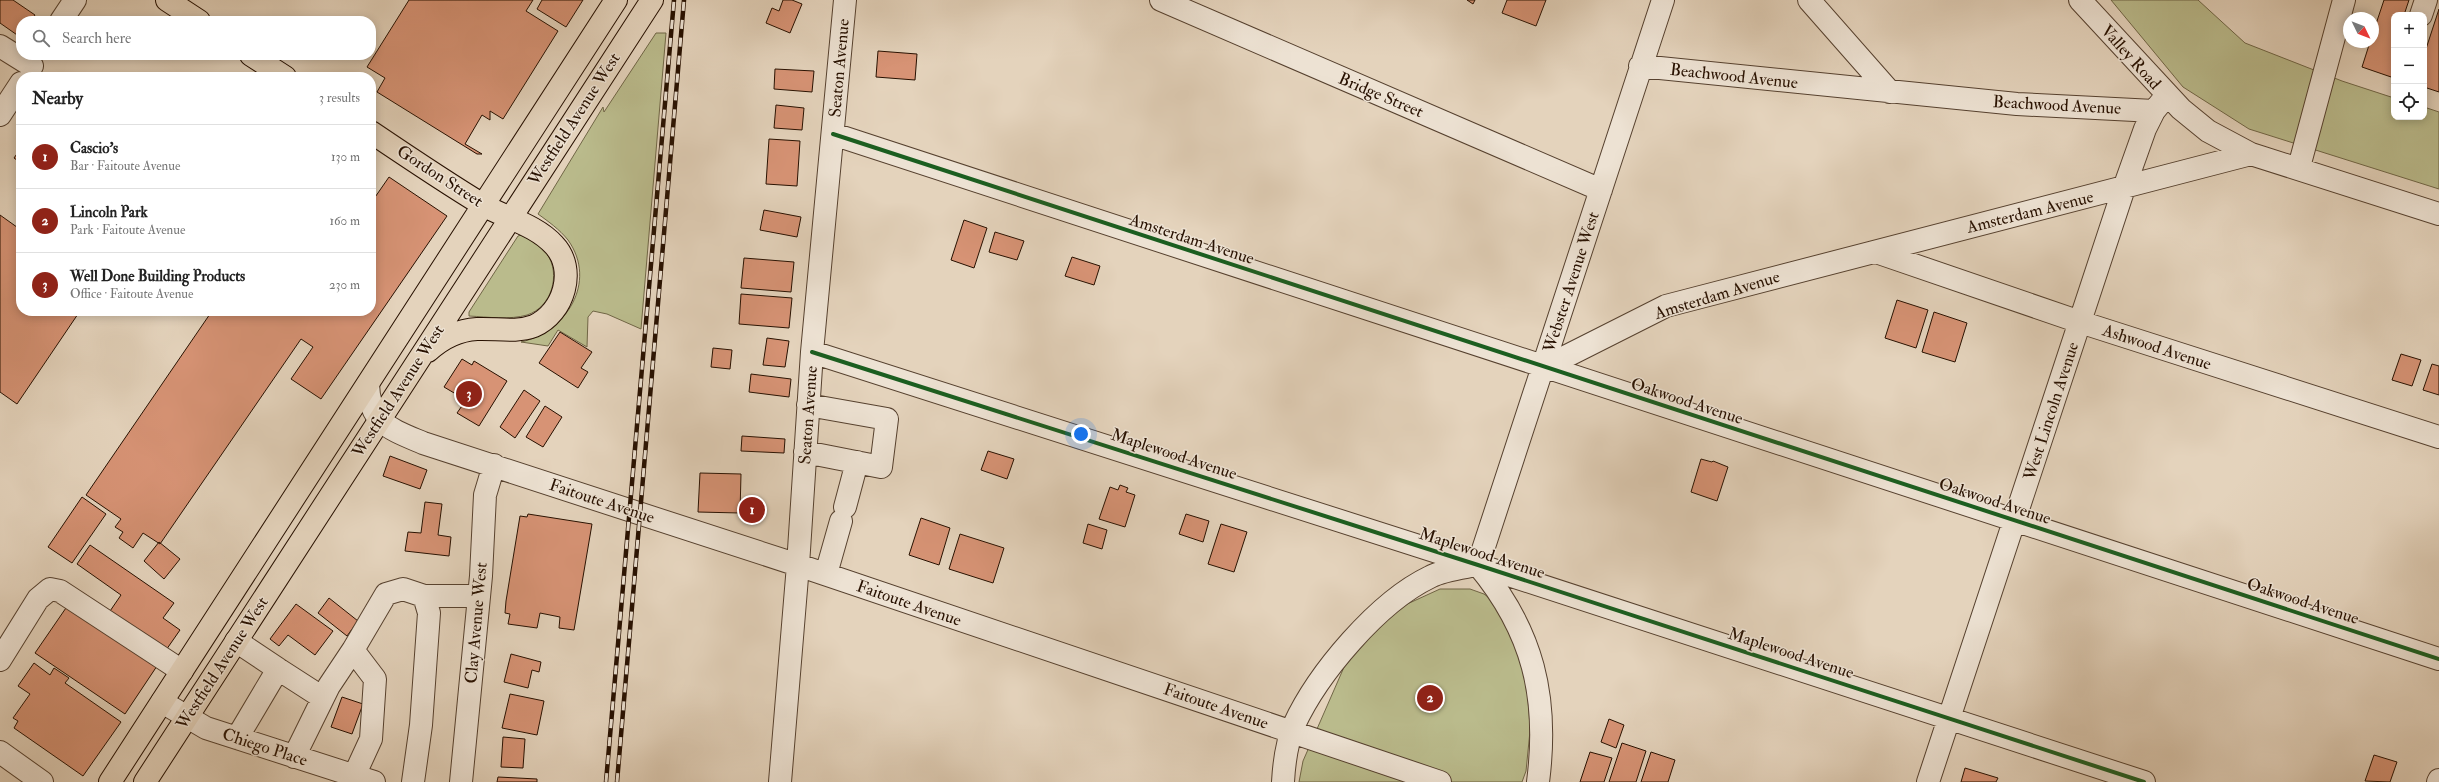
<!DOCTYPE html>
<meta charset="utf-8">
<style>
:root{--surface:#fff;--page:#f6f6f6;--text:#222;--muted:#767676;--line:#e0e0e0;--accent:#8f2418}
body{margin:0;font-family:"IM FELL Double Pica",serif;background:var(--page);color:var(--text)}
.controls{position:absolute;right:12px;top:12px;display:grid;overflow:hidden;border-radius:8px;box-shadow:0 2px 10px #0003}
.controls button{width:36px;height:36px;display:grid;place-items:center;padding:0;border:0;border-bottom:1px solid var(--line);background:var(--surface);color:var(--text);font:20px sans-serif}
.compass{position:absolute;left:2343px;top:12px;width:36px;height:36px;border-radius:50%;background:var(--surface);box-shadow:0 2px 10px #0003;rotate:133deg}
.you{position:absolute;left:1081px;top:434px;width:14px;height:14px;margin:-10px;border:3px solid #fff;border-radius:50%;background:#1a73e8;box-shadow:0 0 0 6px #1a73e833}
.badge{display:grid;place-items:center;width:26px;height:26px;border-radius:50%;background:var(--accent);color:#fff;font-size:13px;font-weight:700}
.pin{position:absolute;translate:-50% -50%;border:2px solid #fff;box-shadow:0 1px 4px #0006}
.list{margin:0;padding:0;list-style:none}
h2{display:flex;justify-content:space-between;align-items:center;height:52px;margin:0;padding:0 16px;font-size:17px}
h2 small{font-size:13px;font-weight:400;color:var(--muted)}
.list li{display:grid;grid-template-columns:26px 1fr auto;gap:12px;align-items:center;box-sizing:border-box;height:64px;padding:0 16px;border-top:1px solid var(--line)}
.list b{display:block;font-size:15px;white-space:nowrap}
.list p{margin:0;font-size:13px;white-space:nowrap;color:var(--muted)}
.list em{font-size:13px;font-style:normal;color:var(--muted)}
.icon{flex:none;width:22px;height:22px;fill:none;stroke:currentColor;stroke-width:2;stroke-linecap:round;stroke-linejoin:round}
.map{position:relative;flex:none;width:2439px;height:782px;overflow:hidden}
.search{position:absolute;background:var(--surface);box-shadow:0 2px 10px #0003;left:16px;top:16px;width:360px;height:44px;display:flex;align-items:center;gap:10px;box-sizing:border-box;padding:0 14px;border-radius:16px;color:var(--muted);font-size:15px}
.panel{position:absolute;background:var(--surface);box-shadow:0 2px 10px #0003;left:16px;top:72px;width:360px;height:244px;border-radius:16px}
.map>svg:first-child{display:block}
</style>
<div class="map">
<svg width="2439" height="782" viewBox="0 0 2439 782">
<rect width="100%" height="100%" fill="#e4d3bc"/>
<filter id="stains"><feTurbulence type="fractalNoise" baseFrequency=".005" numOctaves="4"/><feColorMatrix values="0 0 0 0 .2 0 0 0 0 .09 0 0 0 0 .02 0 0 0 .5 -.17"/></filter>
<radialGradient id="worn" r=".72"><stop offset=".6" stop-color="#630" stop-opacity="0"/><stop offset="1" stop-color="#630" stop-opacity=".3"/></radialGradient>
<path fill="#babb8c" stroke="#706646" d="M2111,0H2198L2245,43L2342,81L2394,98V117H2424V107L2439,112V189L2249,129L2183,87Z
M656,33H666L641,329L607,314L593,311L588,317L587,347L558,330L548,346L521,342C566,332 598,282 568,240C559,229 549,222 538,214L603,107L604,112Z
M523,234C532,240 541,246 547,254C561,274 552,307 527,315C510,320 488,317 469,316V312L518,236Z
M1440,589H1470L1484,594L1502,608L1528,684L1530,731L1526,771L1522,782H1299L1303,761L1348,658L1375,628L1405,605Z"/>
<path fill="#d79375" stroke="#271000" d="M0,0H13L35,15L31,21H21L20,37L0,23Z
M409,0H533L526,11L558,31L503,119L490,111V120L482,115L465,144L482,154H477L377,92L385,78L367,67Z
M542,0H583L566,27L537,9Z
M783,0H792L802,4L790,33L766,23L772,8L779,11Z
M1467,0H1475L1473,4Z
M1507,0H1546L1536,26L1502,13Z
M2384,0H2409L2404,15H2394V78L2362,67L2370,42H2373V33Z
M2439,9V92L2424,87V55Z
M878,51L917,54L915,80L876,77Z
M775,69L814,71L812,92L774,89Z
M776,105L804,108L802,130L774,128Z
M769,139L800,141L797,186L766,184Z
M21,148V163L14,158Z
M389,177L447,216L321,399L291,379L313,347L301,339L160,544L143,533L133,548L119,538L123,532L115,527L121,519L86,495L212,311H371V203Z
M764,210L801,217L797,237L760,230Z
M0,215L21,230V311H80L17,404L0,392Z
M964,220L987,228L974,268L951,260Z
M995,232L1024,241L1017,260L989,252Z
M1072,257L1100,266L1094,285L1065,276Z
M744,258L794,262L791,292L741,288Z
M741,294L792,298L789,328L739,324Z
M1897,300L1928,310L1916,348L1885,338Z
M1934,312L1967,323L1955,362L1922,352Z
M560,332L592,352L581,368L588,372L578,388L539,363Z
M767,338L789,341L785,367L763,365Z
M713,348L732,350L730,369L711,367Z
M2401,354L2421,360L2412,386L2392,380Z
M462,359L472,365L474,361L507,381L479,426L457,413L466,400L444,387Z
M2432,364L2439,366V395L2423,390Z
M751,374L791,379L789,397L749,392Z
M524,390L540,401L515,438L500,427Z
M545,406L562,417L543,447L526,437Z
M742,436L785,439L784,453L741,451Z
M988,451L1014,459L1007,479L981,470Z
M390,456L427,470L420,489L383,476Z
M1701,459L1712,462L1713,461L1728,467L1717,501L1691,492Z
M700,473L741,474L740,513L698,512Z
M1120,485L1128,488L1126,492L1135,495L1125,527L1099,519L1110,487L1118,490Z
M82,497L106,514L72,563L48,547Z
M425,502L442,504L438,535L451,537L449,556L405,551L408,532L421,533Z
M528,514L592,524L574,630L559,628L560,617L540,613L537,628L508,624L510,614L505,613L506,601L520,516L527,517Z
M1186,514L1209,521L1203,542L1179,534Z
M921,518L950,528L939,565L909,555Z
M1088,524L1107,530L1102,549L1083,543Z
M1221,524L1247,532L1234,572L1208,564Z
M960,534L1004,548L993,583L949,569Z
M159,542L180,559L164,579L144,561Z
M90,545L174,603L163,618L180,630L164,653L108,614L121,595L77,564Z
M329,598L358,621L347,636L318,613Z
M296,604L333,631L315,655L288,635L279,646L270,639Z
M68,605L157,666L125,714L35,653Z
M511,654L541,662L539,672L532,670L528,688L504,682Z
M34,663L50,675L54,668L69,678L65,683L121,722L83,776L14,728L18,721L13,718L30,694L18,686Z
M510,694L544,701L537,735L502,728Z
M342,697L363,704L352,734L331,727Z
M1609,719L1624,725L1616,748L1601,742Z
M503,737L525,739L523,768L501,767Z
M1622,743L1646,751L1636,782H1609Z
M1590,752L1612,758L1604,782H1580Z
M1651,752L1675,760L1668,782H1641Z
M2374,755L2397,762L2390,782L2365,781Z
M1965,768L1998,778L1996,782H1961Z
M498,777L537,779V782H497Z"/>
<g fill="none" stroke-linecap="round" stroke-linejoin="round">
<g stroke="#56412f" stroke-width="24">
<path id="minor" d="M1161,0L1601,190
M1809,0L1890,92
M2080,0L2181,109L2208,131L2251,154L2439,214
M2421,15L2426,0
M61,21L75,0
M0,46L32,66
M1640,66L2017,104L2154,111L2167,95
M0,115L21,83
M833,134L2439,659
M2299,167L2344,0
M1876,252L2080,322L2439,437
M812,352L1478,565L2144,782
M1543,368L1666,306L2251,154
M368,384C369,423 390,429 423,443L798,565L1440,782
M805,452L881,467L887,419L808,405
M845,507L857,462
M1478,565L1663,0
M1478,565C1533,631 1549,697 1538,782
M826,574L841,521
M424,596H479
M236,641L278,669L237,738
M353,650L375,679L371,739L354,776
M0,660L38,599L50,589L60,591L182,671
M278,669L323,698
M162,702L206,728L374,782
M0,752L42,782
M294,757L329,686L353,650L386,594L403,589L424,596L429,613L421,725L413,782
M461,782L481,576L485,495L494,465
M780,782L798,565L812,352L845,0
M1283,782C1284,764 1287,742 1294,725C1318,673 1378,602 1430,577C1443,570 1462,568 1477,565
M1928,782L2124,188L2145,129L2154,111
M2438,782L2439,780"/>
</g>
<g stroke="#271000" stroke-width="24">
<path id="major" d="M167,0L199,21
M251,55L285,77
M371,132C408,157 445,182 483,205C506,218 536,225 554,245C577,269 564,313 534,326C515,333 496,328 477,329C458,330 441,339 428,351
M110,782L616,0
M145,782L652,0"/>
</g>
<use href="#minor" stroke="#ede2d3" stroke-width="22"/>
<use href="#major" stroke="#e4d3bc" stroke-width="22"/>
<g stroke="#271000" stroke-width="4.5">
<path id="rail" d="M606,782L674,0
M617,782L684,0"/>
</g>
<use href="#rail" stroke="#ede2d3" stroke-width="3" stroke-dasharray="9" stroke-linecap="butt"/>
<g stroke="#ede2d3" stroke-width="6">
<path id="cycleway" d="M833,134L2439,659
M812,352L1478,565L2144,782"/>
</g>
<use href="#cycleway" stroke="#1b5e20" stroke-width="4"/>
</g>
<g text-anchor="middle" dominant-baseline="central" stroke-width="3" stroke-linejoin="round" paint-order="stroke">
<g font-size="17" fill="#271000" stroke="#ede2d3">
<text transform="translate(2131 57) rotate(48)">Valley Road</text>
<text transform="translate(839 68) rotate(-85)">Seaton Avenue</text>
<text transform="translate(1734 76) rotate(6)">Beachwood Avenue</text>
<text transform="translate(1381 95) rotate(23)">Bridge Street</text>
<text transform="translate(2057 105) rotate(3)">Beachwood Avenue</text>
<text transform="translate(574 119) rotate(-57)">Westfield Avenue West</text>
<text transform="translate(440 176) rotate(33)">Gordon Street</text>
<text transform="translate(2030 212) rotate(-14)">Amsterdam Avenue</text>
<text transform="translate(1192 239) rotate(18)">Amsterdam Avenue</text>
<text transform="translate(1571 282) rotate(-72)">Webster Avenue West</text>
<text transform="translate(1717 295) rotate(-17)">Amsterdam Avenue</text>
<text transform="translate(2157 347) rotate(18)">Ashwood Avenue</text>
<text transform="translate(398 391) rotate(-57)">Westfield Avenue West</text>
<text transform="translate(1687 401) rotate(18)">Oakwood Avenue</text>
<text transform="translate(2051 411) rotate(-72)">West Lincoln Avenue</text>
<text transform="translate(808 415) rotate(-86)">Seaton Avenue</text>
<text transform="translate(1174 454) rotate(18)">Maplewood Avenue</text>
<text transform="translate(602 501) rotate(18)">Faitoute Avenue</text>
<text transform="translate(1995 501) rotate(18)">Oakwood Avenue</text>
<text transform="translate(1482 553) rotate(18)">Maplewood Avenue</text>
<text transform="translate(2303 601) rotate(18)">Oakwood Avenue</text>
<text transform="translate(909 603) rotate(19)">Faitoute Avenue</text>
<text transform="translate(476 623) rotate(-85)">Clay Avenue West</text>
<text transform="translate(1791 653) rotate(18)">Maplewood Avenue</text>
<text transform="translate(222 663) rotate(-57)">Westfield Avenue West</text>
<text transform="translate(1216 706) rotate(19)">Faitoute Avenue</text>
<text transform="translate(265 747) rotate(18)">Chiego Place</text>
</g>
</g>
<rect width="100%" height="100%" filter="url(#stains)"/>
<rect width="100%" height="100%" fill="url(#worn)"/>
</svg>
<div class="controls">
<button>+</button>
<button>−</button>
<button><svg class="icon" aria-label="locate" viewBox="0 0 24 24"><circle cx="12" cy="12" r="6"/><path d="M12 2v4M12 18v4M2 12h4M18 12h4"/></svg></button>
</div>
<svg class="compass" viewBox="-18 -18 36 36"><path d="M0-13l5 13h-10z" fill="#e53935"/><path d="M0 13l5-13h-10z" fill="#767676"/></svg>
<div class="you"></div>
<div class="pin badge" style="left:752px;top:510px">1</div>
<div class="pin badge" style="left:1430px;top:698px">2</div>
<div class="pin badge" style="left:469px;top:394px">3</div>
<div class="search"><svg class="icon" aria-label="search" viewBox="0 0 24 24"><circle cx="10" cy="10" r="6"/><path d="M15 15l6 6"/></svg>Search here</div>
<section class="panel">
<h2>Nearby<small>3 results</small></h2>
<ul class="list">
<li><span class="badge">1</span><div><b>Cascio's</b><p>Bar · Faitoute Avenue</p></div><em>130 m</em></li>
<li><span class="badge">2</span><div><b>Lincoln Park</b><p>Park · Faitoute Avenue</p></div><em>160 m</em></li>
<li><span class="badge">3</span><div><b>Well Done Building Products</b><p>Office · Faitoute Avenue</p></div><em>230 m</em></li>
</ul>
</section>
</div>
